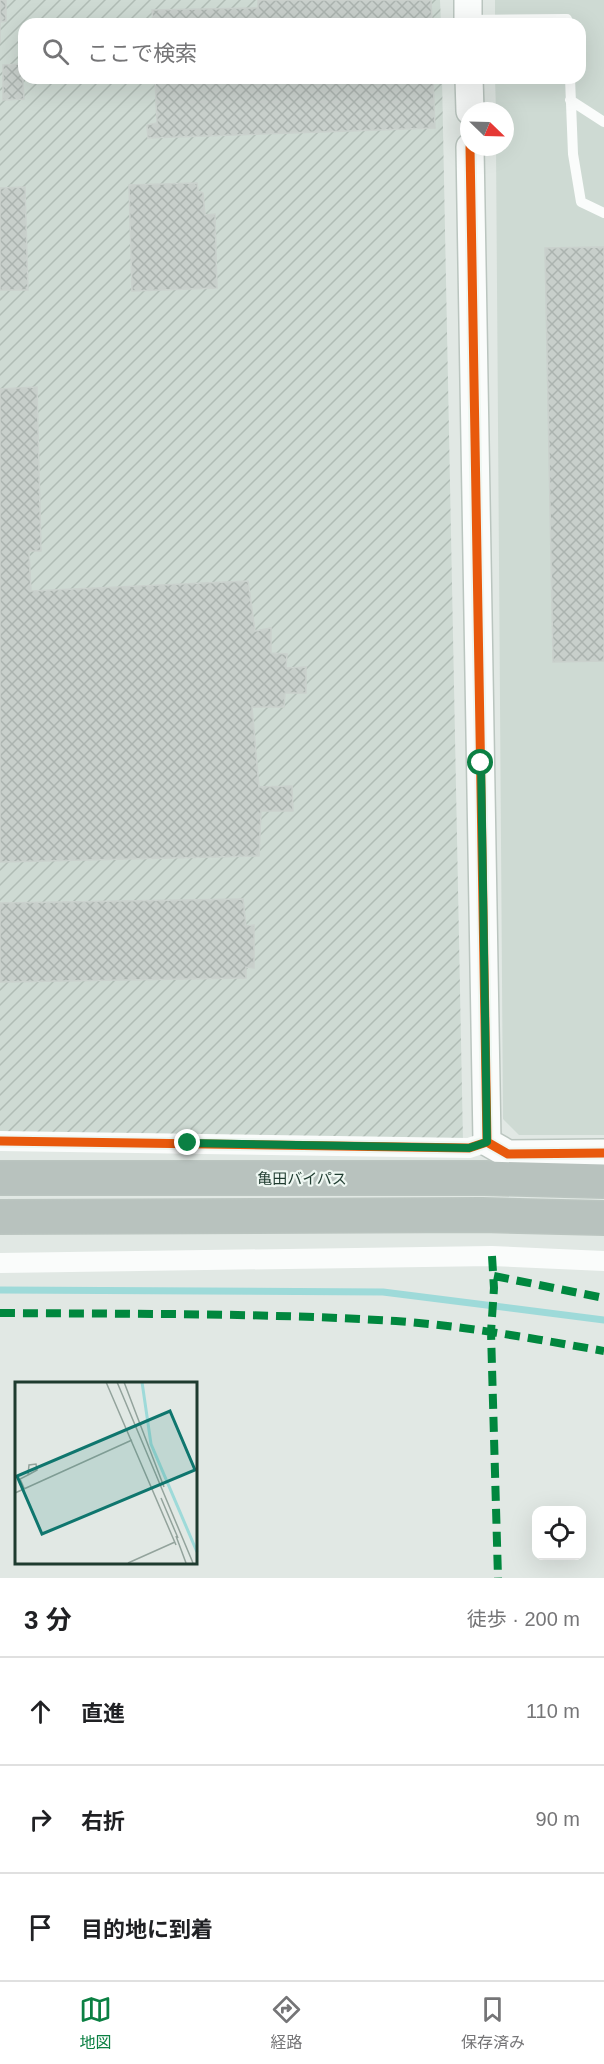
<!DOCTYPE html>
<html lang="ja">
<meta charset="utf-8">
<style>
:root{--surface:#fff;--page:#f6f6f6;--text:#202124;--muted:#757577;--line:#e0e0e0;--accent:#0b8043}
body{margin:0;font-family:Arial,"Noto Sans JP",sans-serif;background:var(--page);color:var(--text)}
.controls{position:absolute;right:18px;bottom:18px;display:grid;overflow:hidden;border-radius:12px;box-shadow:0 6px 24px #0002}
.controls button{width:54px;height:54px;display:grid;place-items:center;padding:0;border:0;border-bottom:2px solid var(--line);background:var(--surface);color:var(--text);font:30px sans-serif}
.compass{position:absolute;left:460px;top:102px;width:54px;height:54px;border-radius:50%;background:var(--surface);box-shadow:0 6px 24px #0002;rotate:113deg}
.stop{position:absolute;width:18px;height:18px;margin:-14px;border:4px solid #0b8043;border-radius:50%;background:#fff}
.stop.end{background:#0b8043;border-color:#fff;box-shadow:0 2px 6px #0008}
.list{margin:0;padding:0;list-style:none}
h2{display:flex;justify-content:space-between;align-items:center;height:78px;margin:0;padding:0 24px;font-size:26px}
h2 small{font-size:20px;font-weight:400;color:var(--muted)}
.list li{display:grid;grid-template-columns:39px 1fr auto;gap:18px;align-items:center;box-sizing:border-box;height:108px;padding:0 24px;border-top:2px solid var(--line)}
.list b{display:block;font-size:22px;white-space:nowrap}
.list em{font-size:20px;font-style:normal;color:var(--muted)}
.icon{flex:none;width:33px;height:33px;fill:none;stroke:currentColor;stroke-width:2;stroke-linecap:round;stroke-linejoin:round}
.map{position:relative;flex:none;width:604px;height:1578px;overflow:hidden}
.search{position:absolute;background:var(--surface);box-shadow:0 6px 24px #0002;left:18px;right:18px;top:18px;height:66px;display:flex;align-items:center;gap:15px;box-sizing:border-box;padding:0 21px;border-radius:18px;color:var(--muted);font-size:22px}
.sheet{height:402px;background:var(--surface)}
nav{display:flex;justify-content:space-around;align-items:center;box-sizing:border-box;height:84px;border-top:2px solid var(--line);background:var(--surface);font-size:16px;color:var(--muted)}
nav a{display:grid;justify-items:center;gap:3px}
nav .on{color:var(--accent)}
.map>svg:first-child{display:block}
</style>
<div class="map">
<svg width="604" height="1578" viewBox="0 0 604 1578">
<defs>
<pattern id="industrial-furrows" width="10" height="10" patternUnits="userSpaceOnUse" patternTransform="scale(1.5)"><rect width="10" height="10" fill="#cedad3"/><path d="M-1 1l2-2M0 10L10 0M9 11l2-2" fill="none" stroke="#b0bcb5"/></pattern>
<pattern id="building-cross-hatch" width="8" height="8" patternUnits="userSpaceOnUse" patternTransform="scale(1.5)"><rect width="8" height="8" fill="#c8cfcb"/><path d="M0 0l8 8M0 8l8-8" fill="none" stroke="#abb3af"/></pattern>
</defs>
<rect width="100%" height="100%" fill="#e1e8e4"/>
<path fill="#cedad3" d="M495,0H604V1135H519L503,1119L496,147H505V111H496L495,78H580V24H495Z"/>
<path fill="url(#industrial-furrows)" d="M0,0H440L441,24H24V78H442L463,1142L0,1136Z"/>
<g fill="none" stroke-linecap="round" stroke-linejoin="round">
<path stroke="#9edad9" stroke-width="7" d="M0,1290L383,1292L604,1320"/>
</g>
<path fill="url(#building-cross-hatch)" stroke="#cad1cd" stroke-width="1.5" d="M0,0H6V21L0,22V43Z
M258,0H431L432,24H153L152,10L258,8Z
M22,64L24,99L3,100V65Z
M155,78H433L435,128L148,138L147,125L157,123Z
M197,183L198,191L203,193L205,215L215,214L217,288L132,291L129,185Z
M25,187L28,290H0V188Z
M604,247V661L553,662L545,248Z
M37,387L41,551H29L31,591L248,581L255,631L271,628V653L287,654L286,668L306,667V693H285L284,707H252L259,787L292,786L293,811H261L259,856L0,862V389Z
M243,899L246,926L254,925V968L246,967V978L0,982V903Z"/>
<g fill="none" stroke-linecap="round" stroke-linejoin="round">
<g stroke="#bac5bf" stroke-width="30">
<path id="secondary" d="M468,0V24
M469,78L470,111
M470,147L487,1142L508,1154L604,1153"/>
</g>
<g stroke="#bbc5c0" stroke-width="36">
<path id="highway" d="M0,1178H485L604,1181
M0,1217L482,1215L604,1218"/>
</g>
<path stroke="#fafcfb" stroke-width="10" d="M468,20L567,19V24
M570,78L573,154L581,202L604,213
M570,100L604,122"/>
<path stroke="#fafcfb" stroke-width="20" d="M0,1141L469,1148L487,1142
M0,1263L492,1256L604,1261"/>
<use href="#secondary" stroke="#fafcfb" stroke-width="27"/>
<use href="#highway" stroke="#b8c2be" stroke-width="33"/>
<path stroke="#00873e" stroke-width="8" stroke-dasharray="15 8" stroke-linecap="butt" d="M492,1256L494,1288L491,1332L498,1578
M494,1276L604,1298
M0,1313C132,1314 265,1313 396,1321C466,1326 535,1339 604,1351"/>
<g stroke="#eef7f2" stroke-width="13">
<path id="cycleway" d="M470,147L487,1142
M0,1141L469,1148L487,1142L508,1154L604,1153"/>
</g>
<use href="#cycleway" stroke="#e8590c" stroke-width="9"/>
</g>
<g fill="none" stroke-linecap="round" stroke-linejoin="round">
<path stroke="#0b8043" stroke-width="8" d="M188,1143L469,1148L487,1142L481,763"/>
</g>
<g text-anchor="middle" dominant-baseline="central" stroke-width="4.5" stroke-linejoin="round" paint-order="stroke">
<g font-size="15" fill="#1e3b2f" stroke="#eef7f2">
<text x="302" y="1178">亀田バイパス</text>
</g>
</g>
<g transform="translate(15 1382)">
<rect width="182" height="182" fill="#e1e8e4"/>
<path fill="none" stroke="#9edad9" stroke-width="3" d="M127,0L136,62L182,170"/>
<path fill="none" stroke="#93a39c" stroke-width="1.5" d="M91,0L161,163M102,0L178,181M109,0L149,105M9,106L5,97L13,93L14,83L21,82L22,88L13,93M0,111L117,58M146,116L163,156M161,154L171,181M113,181L160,160"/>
<path fill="#0f766e" fill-opacity="0.15" stroke="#0f766e" stroke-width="3" d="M155,29L180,88L27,152L2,94Z"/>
<rect width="182" height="182" fill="none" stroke="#1e3b2f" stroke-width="3"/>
</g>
</svg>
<div class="controls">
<button><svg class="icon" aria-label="locate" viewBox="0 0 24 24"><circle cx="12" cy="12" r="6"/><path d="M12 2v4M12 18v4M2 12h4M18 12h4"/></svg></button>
</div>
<svg class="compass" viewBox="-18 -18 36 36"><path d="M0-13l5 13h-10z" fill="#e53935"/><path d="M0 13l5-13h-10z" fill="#757577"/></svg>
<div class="stop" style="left:481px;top:763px"></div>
<div class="stop end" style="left:188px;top:1143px"></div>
<div class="search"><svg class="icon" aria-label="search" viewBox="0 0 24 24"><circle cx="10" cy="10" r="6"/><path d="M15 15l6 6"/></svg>ここで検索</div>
</div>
<section class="sheet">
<h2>3 分<small>徒歩 · 200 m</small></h2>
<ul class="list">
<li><svg class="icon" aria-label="ahead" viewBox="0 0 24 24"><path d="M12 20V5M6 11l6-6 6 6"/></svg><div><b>直進</b></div><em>110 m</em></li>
<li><svg class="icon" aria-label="right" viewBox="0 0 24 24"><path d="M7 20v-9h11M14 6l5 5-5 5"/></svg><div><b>右折</b></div><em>90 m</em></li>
<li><svg class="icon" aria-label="arrive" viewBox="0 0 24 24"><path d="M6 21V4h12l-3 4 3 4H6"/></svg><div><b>目的地に到着</b></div></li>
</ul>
</section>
<nav>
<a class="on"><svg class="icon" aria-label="map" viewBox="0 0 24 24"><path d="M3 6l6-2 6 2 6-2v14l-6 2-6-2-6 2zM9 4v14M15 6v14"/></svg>地図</a>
<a><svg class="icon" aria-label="directions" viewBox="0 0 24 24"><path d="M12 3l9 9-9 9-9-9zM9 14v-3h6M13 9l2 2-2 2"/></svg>経路</a>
<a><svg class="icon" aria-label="saved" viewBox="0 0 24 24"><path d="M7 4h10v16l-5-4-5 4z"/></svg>保存済み</a>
</nav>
